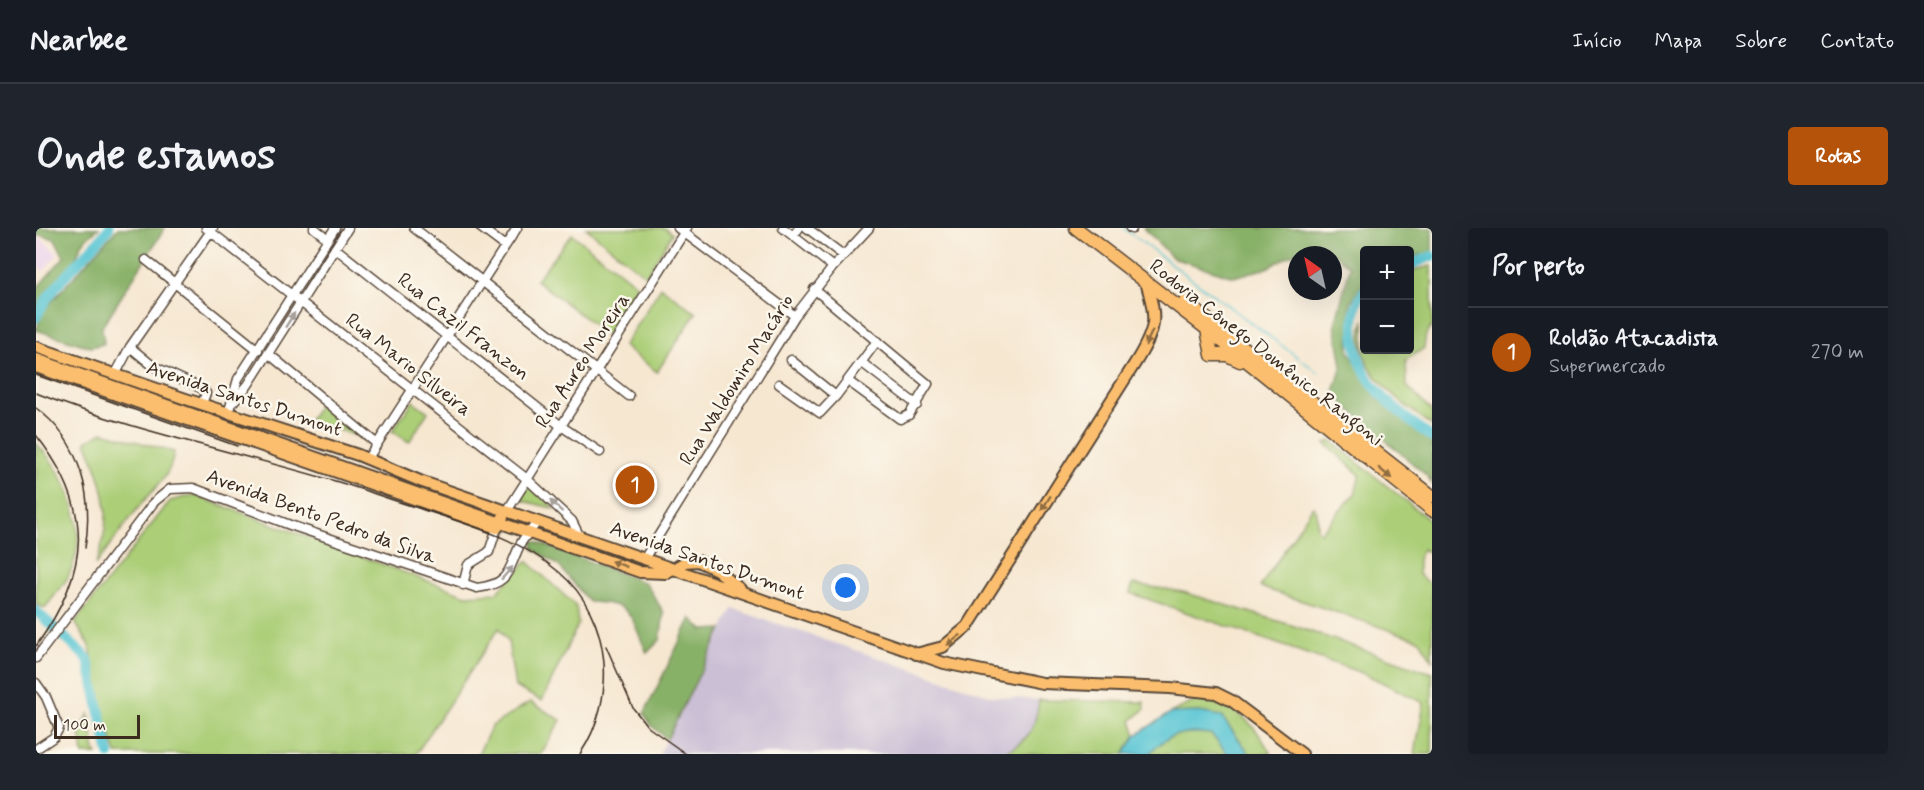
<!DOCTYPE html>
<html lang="pt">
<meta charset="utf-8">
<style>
:root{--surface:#171b24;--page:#20242c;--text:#f1f3f6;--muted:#9ea1a6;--line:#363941;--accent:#b45309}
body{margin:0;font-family:Mynerve,sans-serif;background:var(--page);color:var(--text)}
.controls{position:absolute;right:18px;top:18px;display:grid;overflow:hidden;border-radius:6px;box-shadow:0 6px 24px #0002}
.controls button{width:54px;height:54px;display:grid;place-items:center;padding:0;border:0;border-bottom:2px solid var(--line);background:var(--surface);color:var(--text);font:30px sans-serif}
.compass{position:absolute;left:1252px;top:18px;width:54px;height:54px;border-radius:50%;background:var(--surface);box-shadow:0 6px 24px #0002;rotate:326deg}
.scale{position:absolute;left:18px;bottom:15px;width:86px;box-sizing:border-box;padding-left:6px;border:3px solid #3b2a1e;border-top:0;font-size:16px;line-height:21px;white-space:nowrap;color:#3b2a1e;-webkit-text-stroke:4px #fbf7ec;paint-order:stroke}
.you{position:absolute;left:810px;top:360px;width:21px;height:21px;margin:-15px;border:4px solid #fff;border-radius:50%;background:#1a73e8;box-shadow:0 0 0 9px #1a73e833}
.badge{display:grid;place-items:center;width:39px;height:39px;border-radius:50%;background:var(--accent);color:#fff;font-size:20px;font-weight:700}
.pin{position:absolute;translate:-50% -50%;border:3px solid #fff;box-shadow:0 2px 6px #0006}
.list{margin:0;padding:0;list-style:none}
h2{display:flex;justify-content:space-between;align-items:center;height:78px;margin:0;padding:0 24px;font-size:26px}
h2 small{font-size:20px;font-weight:400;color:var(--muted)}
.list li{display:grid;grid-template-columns:39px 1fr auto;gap:18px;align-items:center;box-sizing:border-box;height:90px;padding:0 24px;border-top:2px solid var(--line)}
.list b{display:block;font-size:22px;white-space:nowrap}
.list p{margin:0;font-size:20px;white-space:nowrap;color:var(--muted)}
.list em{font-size:20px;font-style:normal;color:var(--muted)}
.map{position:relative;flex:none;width:1396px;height:526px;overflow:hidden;border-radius:6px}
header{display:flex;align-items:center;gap:36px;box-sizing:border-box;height:84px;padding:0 30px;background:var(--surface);border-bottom:2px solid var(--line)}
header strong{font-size:28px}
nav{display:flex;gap:33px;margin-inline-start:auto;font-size:21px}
.intro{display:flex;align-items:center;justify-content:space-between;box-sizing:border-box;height:144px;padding:0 36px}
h1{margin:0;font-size:42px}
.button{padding:15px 27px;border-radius:6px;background:var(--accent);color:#fff;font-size:21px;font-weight:700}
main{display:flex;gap:36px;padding:0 36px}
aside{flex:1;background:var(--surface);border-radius:6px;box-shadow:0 6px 24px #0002}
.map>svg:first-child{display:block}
</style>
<header>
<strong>Nearbee</strong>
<nav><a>Início</a><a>Mapa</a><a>Sobre</a><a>Contato</a></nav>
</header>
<div class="intro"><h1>Onde estamos</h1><a class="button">Rotas</a></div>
<main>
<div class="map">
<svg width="1396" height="526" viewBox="0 0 1396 526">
<rect width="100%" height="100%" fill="#fbf7ec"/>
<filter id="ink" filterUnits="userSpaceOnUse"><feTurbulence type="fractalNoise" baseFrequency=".0167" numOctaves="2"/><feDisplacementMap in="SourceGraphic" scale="12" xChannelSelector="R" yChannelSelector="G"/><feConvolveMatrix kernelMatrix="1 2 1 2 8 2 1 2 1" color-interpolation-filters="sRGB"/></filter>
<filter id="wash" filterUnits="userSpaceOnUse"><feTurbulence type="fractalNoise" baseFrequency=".008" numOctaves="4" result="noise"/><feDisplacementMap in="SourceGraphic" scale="24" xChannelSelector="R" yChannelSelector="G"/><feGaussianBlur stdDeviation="1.35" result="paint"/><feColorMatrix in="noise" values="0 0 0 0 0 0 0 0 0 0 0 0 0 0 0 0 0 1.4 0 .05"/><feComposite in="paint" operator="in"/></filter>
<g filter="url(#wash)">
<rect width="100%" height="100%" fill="#f6e7d1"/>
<path fill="#ebd1eb" d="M0,11H5L22,26L7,43L0,37Z"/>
<path fill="#cbbfd5" d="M697,381L956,468L1003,472L999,498L985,516L966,526H623Z"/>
<path fill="#abce77" stroke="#737c4a" stroke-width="1.5" d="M550,0H629L636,6L610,48Z
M536,6L603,59L571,107L500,52Z
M1396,38V98L1390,106L1388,120L1370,132L1371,158L1396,184V198C1365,174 1312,139 1328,92V122H1374V43Z
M625,59L660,85L621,144L587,118Z
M377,173L392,184L373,214L356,203Z
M285,174L333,213C310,201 294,202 272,194Z
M67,204L138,224C135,248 121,257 107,274C90,294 75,317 59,338C79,289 69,260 50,213Z
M1295,213L1396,294V326L1387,321L1382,331V346L1396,357V432L1384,412L1224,359L1277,278L1281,284V301L1285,304L1319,266L1324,247L1289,215Z
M0,215C32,248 55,301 33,347C28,358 16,370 9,380L0,376Z
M492,260H496L520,281L488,273L485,268Z
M157,267L430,367L460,365L491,333L540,378L542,396L506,473L479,459L472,413L463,400L380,526H80L68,488L54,419L39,394L134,273Z
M1097,356L1147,364L1255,397L1396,445V526H1379L1388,475L1329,446L1094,365Z
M1164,471C1203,481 1216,491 1235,526H1214L1185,488L1163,484L1134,485Z
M1003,472L1108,474L1109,481L1095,493L1100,507L1088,526H966C994,511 999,503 1003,472Z
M494,474L525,492L505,526H442L456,498Z
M53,486L59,523L61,526H47L44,503Z
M1153,503L1175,506L1192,526H1113L1125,512Z"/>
<path fill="#88b168" stroke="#626e43" stroke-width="1.5" d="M0,0H63C38,18 47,21 34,43C24,59 9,68 0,85V61L28,29L19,11L4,7L0,9Z
M82,0H129L66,99L68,116L54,119L0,102L8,82Z
M1108,0H1396V24L1374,30V22H1328V54L1315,74L1313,123L1342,170L1396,216V256L1391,248L1297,167L1306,138L1299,96L1314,39L1287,17L1264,22L1231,40L1198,49L1137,30Z
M496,312L610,355L628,385L624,412L611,425C593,387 599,375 553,374L523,338L498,321Z
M655,390L667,402L686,401L631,511L616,498L608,486Z"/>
<path fill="#5ac6d4" stroke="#4a7879" stroke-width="1.5" d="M1163,484L1185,488L1214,526H1192L1175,506C1148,503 1131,505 1113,526H1088L1100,507L1134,485Z"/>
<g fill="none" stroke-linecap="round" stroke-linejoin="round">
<path stroke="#5ac6d4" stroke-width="1.5" d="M1087,0L1283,145"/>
<path stroke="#5ac6d4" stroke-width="10" d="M1374,37L1396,28
M1328,63C1320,73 1318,84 1318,97C1317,153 1356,178 1396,210
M0,90C16,55 49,31 73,0
M0,383L52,431L73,526"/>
</g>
</g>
<g filter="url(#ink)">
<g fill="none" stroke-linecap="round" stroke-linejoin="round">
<g stroke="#574639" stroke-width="11">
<path id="minor" d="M170,0L491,251L536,293L544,309
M278,0L292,11
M378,0L593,168
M445,0L469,18
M642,0L759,88
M747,0L797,39
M771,0L807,27
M1094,0L1096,1
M757,8L763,0
M299,20L525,198L564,224
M110,32L222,122
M778,61L892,156L873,187L864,191L812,153
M94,119L117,138L167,161L170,165L166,176
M233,126L341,216
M755,132L800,168L841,113
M825,134L881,177
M79,147L94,119L177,0
M743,156L784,185L800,168
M197,174L212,157L312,0
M192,186L202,151L299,0
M332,230L481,0
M471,283L651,0
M608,331L759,88L797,39L833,0
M427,357L432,337L453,324L461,300
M0,430L118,274L134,261L157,260L254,297L441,360C475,356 472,341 484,317C488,308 496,302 501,294
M0,455L10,469L23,500L18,509L0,521"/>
</g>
<g stroke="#574639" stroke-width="14">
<path id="major" d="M0,119L150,171L322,227L384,253L908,435L1006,455L1134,460L1180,465L1196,473L1266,526
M0,131L604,344L630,345L649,334L662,333L681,342L704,361
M0,139L461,300L467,289
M880,426L907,419L932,398L1101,132C1121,99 1121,90 1110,54"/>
</g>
<g stroke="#574639" stroke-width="15">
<path id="highway" d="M1040,0L1171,101L1396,282
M1149,74L1396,268
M1171,101L1176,127H1191L1204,133"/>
</g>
<use href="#minor" stroke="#fff" stroke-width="8"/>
<use href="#major" stroke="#fbbe6e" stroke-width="10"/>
<use href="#highway" stroke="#fbbe6e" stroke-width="12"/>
<path stroke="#3b2a1e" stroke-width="1.5" d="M0,147L201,218
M0,165C93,202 192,222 288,250C319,258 349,270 379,279C429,296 482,309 523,344C576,389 582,470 544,526
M0,180C44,212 58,268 49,320
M0,207C59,281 54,343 0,418
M570,418L597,480L612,499L650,526"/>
</g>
<defs><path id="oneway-solid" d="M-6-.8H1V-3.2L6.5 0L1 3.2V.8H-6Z" transform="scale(1.5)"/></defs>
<g fill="#a79f9a">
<use href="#oneway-solid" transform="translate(254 92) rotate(-57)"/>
<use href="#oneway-solid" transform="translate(520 278) rotate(-137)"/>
<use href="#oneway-solid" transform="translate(471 345) rotate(-49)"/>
</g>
<g fill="#916d42">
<use href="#oneway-solid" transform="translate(1113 110) rotate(115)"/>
<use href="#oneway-solid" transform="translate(1349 245) rotate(39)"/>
<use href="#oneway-solid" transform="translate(1010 275) rotate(122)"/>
<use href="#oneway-solid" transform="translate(583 336) rotate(-160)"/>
<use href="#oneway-solid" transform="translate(918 412) rotate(143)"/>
</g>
</g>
<g text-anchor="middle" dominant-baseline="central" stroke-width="5" stroke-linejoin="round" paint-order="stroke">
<g font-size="20" fill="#3b2a1e" stroke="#fbf7ec">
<text transform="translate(427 99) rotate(38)">Rua Cazil Franzon</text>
<text transform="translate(1230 125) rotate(38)">Rodovia Cônego Domênico Rangoni</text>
<text transform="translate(547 133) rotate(-57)">Rua Aureo Moreira</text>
<text transform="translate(372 137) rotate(38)">Rua Mario Silveira</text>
<text transform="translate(701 152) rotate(-58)">Rua Waldomiro Macário</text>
<text transform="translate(208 171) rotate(18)">Avenida Santos Dumont</text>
<text transform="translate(285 289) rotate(20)">Avenida Bento Pedro da Silva</text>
<text transform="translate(671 333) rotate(19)">Avenida Santos Dumont</text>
</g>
</g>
</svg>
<div class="controls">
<button>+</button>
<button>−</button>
</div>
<svg class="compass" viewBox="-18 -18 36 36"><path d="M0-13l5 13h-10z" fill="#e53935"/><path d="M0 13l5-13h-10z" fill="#9ea1a6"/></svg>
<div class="scale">100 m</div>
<div class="you"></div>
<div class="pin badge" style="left:599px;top:257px">1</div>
</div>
<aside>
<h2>Por perto<small></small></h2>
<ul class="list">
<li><span class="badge">1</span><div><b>Roldão Atacadista</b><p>Supermercado</p></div><em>270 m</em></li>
</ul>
</aside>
</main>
